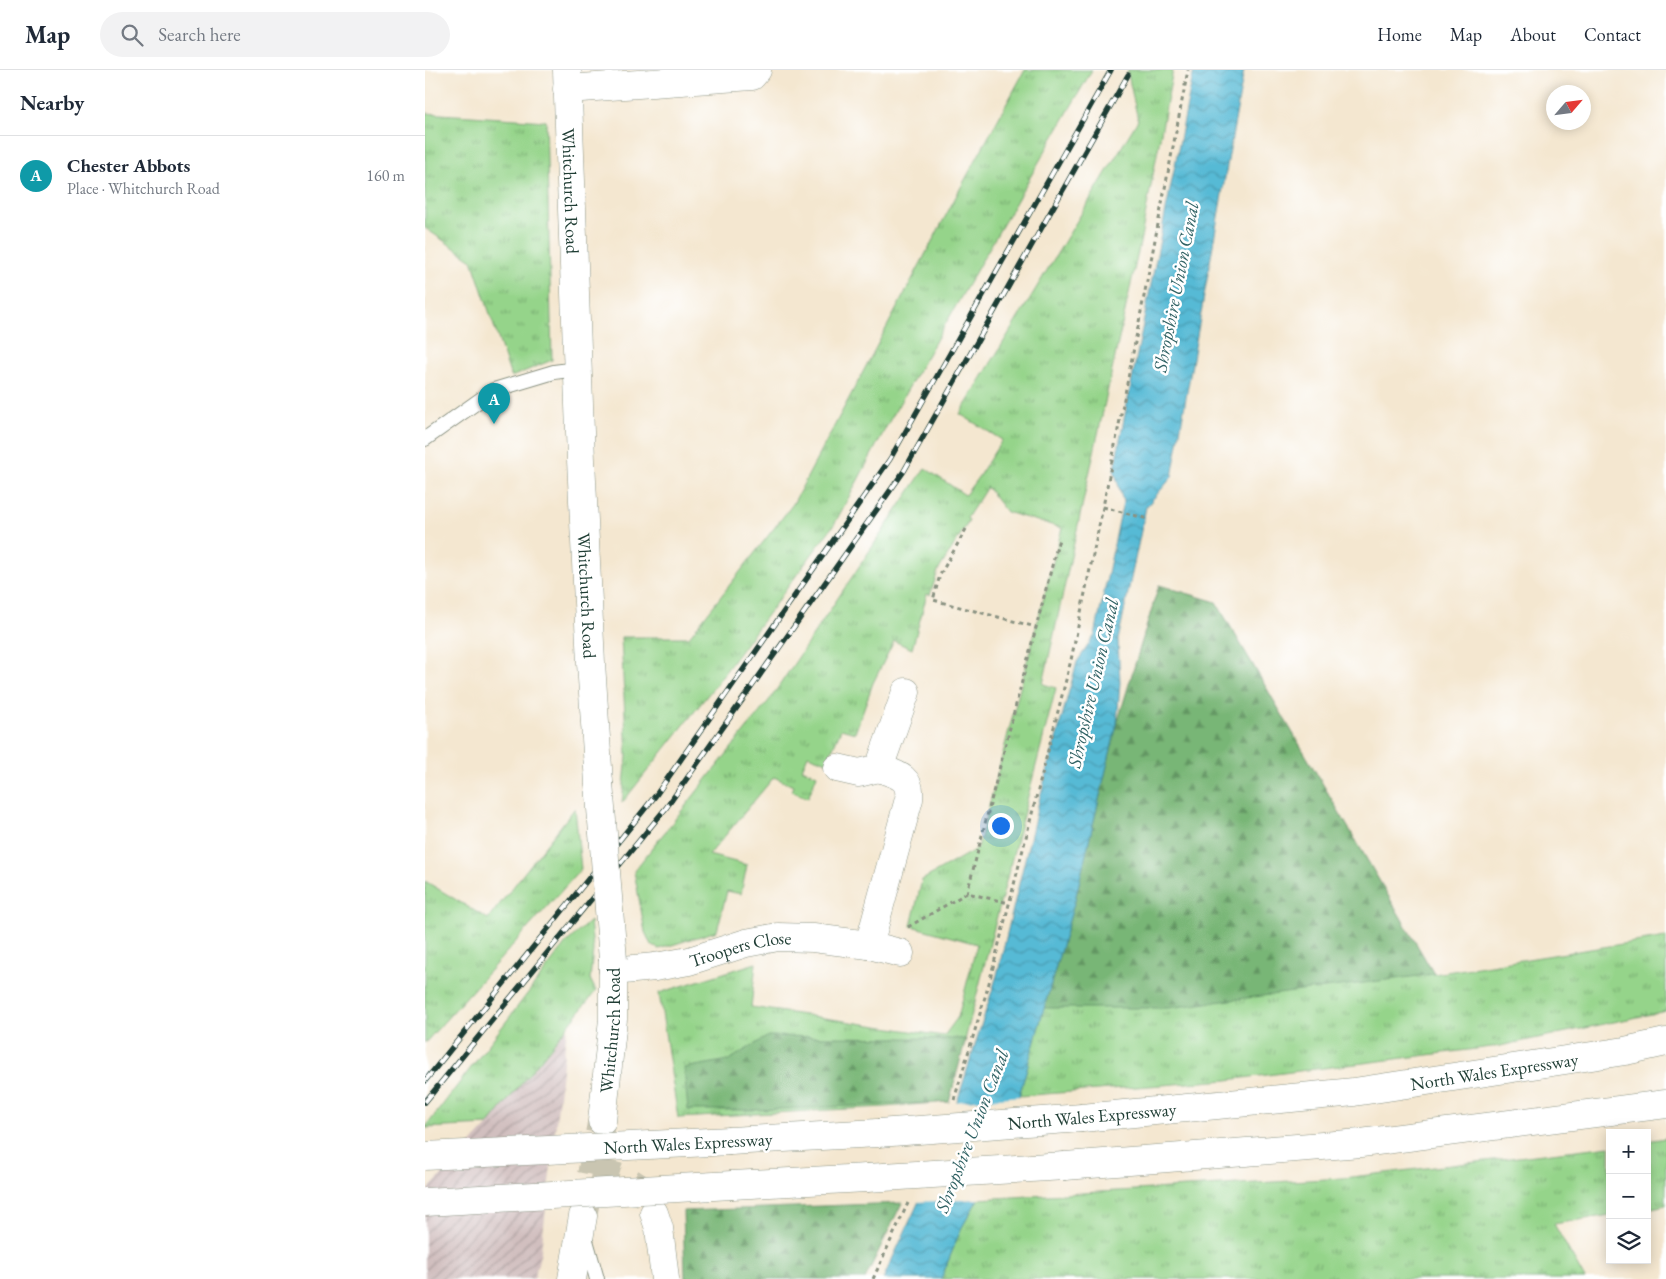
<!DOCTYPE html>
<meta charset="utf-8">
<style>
:root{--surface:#fff;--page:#f2f2f3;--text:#1f2937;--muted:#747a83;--line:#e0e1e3;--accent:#7c3aed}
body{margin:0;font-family:"EB Garamond",serif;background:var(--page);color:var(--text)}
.controls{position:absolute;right:15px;bottom:15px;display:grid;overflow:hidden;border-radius:0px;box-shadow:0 2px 12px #0003}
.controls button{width:45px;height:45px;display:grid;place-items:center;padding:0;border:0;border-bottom:1px solid var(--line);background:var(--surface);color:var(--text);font:25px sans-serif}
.compass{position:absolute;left:1121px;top:15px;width:45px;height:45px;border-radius:50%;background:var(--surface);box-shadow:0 2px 12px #0003;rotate:62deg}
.you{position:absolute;left:575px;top:755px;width:18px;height:18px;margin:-12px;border:4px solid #fff;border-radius:50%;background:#1a73e8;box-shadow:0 0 0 8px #1a73e833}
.badge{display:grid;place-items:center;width:32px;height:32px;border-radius:50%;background:var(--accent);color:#fff;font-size:16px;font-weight:700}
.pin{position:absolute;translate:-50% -41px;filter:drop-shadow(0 1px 2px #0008)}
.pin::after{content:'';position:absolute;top:26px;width:18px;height:15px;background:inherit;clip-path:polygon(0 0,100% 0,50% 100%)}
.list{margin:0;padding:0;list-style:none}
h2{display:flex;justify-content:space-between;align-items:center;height:65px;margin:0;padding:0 20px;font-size:21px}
h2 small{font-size:16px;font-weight:400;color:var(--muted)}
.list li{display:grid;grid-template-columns:32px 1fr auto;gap:15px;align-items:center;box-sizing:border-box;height:80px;padding:0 20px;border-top:1px solid var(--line)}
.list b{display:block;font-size:19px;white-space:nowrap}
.list p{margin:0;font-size:16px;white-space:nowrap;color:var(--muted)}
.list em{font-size:16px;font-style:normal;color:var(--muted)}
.icon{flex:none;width:28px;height:28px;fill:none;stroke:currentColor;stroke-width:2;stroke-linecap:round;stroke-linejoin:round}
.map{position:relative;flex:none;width:1241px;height:1209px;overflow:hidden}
header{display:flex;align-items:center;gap:30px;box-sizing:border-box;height:70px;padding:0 25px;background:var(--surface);border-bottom:1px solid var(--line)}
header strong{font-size:24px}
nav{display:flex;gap:28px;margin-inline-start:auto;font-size:18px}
.search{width:350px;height:45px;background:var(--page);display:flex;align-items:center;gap:12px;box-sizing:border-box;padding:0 18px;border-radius:28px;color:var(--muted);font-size:19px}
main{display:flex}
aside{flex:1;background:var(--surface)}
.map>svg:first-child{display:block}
</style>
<header>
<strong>Map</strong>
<div class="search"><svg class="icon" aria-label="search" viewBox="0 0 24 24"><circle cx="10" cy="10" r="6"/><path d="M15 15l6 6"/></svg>Search here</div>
<nav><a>Home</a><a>Map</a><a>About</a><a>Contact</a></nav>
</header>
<main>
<aside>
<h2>Nearby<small></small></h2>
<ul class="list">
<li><span class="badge" style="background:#0f9aa8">A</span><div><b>Chester Abbots</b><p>Place · Whitchurch Road</p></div><em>160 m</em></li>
</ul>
</aside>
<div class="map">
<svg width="1241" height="1209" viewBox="0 0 1241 1209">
<defs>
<pattern id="industrial-furrows" width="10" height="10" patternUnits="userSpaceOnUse" patternTransform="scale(1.25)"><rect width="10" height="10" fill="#d1bfbf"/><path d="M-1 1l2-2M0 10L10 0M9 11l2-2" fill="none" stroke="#a99c9c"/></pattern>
<pattern id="grass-tufts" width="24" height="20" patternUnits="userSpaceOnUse" patternTransform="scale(1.25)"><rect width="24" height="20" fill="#95d48a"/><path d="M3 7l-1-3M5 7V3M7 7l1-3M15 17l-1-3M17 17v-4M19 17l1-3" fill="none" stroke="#79ad72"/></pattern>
<pattern id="forest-firs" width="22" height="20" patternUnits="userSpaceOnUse" patternTransform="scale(1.25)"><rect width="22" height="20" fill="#78b676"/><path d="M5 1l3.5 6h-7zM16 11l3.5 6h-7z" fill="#629562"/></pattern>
<pattern id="water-waves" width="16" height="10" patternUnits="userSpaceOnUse" patternTransform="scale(1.25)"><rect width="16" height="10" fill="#57bad5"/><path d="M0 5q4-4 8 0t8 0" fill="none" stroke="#4798ae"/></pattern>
</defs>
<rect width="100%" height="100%" fill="#fff"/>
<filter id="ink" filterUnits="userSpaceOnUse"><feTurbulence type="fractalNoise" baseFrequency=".02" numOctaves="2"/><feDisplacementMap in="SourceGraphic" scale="10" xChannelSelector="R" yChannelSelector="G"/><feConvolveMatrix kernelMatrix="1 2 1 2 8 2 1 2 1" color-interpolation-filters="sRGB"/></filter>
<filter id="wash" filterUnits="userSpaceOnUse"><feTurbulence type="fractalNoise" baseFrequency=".0096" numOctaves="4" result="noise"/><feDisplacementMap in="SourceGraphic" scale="20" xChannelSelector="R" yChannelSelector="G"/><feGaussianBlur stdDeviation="1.12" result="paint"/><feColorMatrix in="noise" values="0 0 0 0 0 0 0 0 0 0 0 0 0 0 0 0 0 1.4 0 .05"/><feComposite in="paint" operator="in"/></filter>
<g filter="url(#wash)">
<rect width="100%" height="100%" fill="#f4e7d0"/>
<path fill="url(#industrial-furrows)" d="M142,958L116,1181L109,1209H0V1123L63,1055Z"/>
<path fill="url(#grass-tufts)" stroke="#5a885f" d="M600,0H667L465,350L410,453L289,617L197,733L202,686L196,567H264L368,434L536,117Z
M702,0H748L715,173L618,614L631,618L524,1032L460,1037L253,1048L234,923L331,893L326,937L519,966L533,947L552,874L486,856L497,810L553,778L637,458L581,442L562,417L542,448L544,451L513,501L505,525L502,524L487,579L469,571L448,613L430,663L416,659L402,692L383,685L377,699L392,705L383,728L366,721L368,716L349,707L284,785L322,795L316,824L302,821L292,861L234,879L226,875L220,862L209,801L346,628L500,398L540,425L554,406L577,370L535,344L713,50Z
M0,43L121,51L127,290L86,307L47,190L0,158Z
M734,515L791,532L1009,904L1241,867V941L1075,976L802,1010L594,1026L650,830L692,654Z
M150,738L156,799L0,973V811L63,849Z
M165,851L168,880L165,909L171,921L63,1055L0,1058L141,873Z
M1241,1068V1135L1222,1139V1071Z
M1185,1076V1145L1129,1154L1160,1209H516L536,1159L553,1129L918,1108Z"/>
<path fill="url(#forest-firs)" stroke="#4c7a55" d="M734,515L791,532L1009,904L743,938H619L650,830L692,654Z
M343,966L541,969L524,1032L331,1040H263L259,998L304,990Z
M477,1133L440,1209H260L258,1141Z"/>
<path fill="url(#water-waves)" stroke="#3b7c84" d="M769,0H819L747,407L721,437L693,570L695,612L692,654L650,830L594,1026L553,1129L536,1159L516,1209H458L494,1131L533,1029L572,905L615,727L652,592L670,565L698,432L689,399Z"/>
<path fill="#f4e7d0" d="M596,1026L556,1129L490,1132L529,1032Z"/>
</g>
<g filter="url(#ink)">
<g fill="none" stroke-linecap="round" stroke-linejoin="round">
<path stroke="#c9c5b1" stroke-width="28" stroke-dasharray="28 14" stroke-linecap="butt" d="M166,1102C188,1105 212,1108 224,1130"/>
<path stroke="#c9c5b1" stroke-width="28" stroke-dasharray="28 14" stroke-linecap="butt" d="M158,1146L176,1054"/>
<g stroke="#8a9282" stroke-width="16">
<path id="service" d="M0,369L69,320L129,302L152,299
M160,1167L172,1209"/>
</g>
<g stroke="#8a9282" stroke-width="29">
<g id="minor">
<path d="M142,19L327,6L332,0"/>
<path d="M412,698L434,703L454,698"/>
<path d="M444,875L484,729C487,707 471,704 454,698L481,622"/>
<path id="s1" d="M188,901L230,897L264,891L321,873L353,867L388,868L444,875L475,883"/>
</g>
</g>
<g stroke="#8a9282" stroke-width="29">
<path id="tertiary" d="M229,1143L234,1158L240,1209"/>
</g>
<g stroke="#8a9282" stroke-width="29">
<g id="trunk">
<path id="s2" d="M142,0L156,390L166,593L174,713"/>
<path id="s3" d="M657,1048L929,1022L1200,981L1241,972"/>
<path id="s4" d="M177,1051L188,949V890"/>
<path d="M305,1071L453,1063"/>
<path d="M640,1096L936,1073L1241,1034"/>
<path d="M307,1115L442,1108"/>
<path d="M147,1209L158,1146"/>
</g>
</g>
<path stroke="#8a9282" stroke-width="3" stroke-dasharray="4 4" stroke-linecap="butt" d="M678,437L723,449
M541,459L515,505L508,530L611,557
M542,823L634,469
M483,857L542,823L584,833
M529,1030L563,917L646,590L678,437L763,0
M448,1209L483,1133"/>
<use href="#service" stroke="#fff" stroke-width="14"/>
<use href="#minor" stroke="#fff" stroke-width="28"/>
<use href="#tertiary" stroke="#fff" stroke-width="28"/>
<use href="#trunk" stroke="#fff" stroke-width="28"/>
<g stroke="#1f3d34" stroke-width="5.5">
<path id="rail" d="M0,1011L231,725L465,389L686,0
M0,1032L241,738L479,401L703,5"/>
</g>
<use href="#rail" stroke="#fff" stroke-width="4" stroke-dasharray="11" stroke-linecap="butt"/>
<g stroke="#8a9282" stroke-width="29" stroke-linecap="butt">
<path id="trunk-bridge" d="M174,713L188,890
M453,1063L657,1048
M0,1086L305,1071
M442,1108L640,1096
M0,1132L307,1115"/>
</g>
<use href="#trunk-bridge" stroke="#fff" stroke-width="28"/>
</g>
</g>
<g text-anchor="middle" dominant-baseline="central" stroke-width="5" stroke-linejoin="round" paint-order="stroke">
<g font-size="18" fill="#1f3d34" stroke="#fff">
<text stroke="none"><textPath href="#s2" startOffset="121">Whitchurch Road</textPath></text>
<text stroke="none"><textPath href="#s2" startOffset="526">Whitchurch Road</textPath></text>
<text stroke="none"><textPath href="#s1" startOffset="130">Troopers Close</textPath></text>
<text stroke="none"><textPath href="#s4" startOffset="91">Whitchurch Road</textPath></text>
<text stroke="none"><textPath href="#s3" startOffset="415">North Wales Expressway</textPath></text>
<text transform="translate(667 1046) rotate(-5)">North Wales Expressway</text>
<text transform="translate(263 1073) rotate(-3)">North Wales Expressway</text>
</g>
<g font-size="19" font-style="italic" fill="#306264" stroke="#fff">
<text transform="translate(751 217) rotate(-79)">Shropshire Union Canal</text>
<text transform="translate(668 613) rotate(-77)">Shropshire Union Canal</text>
<text transform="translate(547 1061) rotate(-69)">Shropshire Union Canal</text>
</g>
</g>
</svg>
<div class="controls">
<button>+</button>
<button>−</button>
<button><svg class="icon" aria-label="layers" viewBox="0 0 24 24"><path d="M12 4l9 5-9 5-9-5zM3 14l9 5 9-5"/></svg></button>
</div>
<svg class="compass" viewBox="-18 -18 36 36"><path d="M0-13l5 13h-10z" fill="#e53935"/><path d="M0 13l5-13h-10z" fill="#747a83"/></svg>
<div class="you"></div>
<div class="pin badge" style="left:69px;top:354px;background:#0f9aa8">A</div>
</div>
</main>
